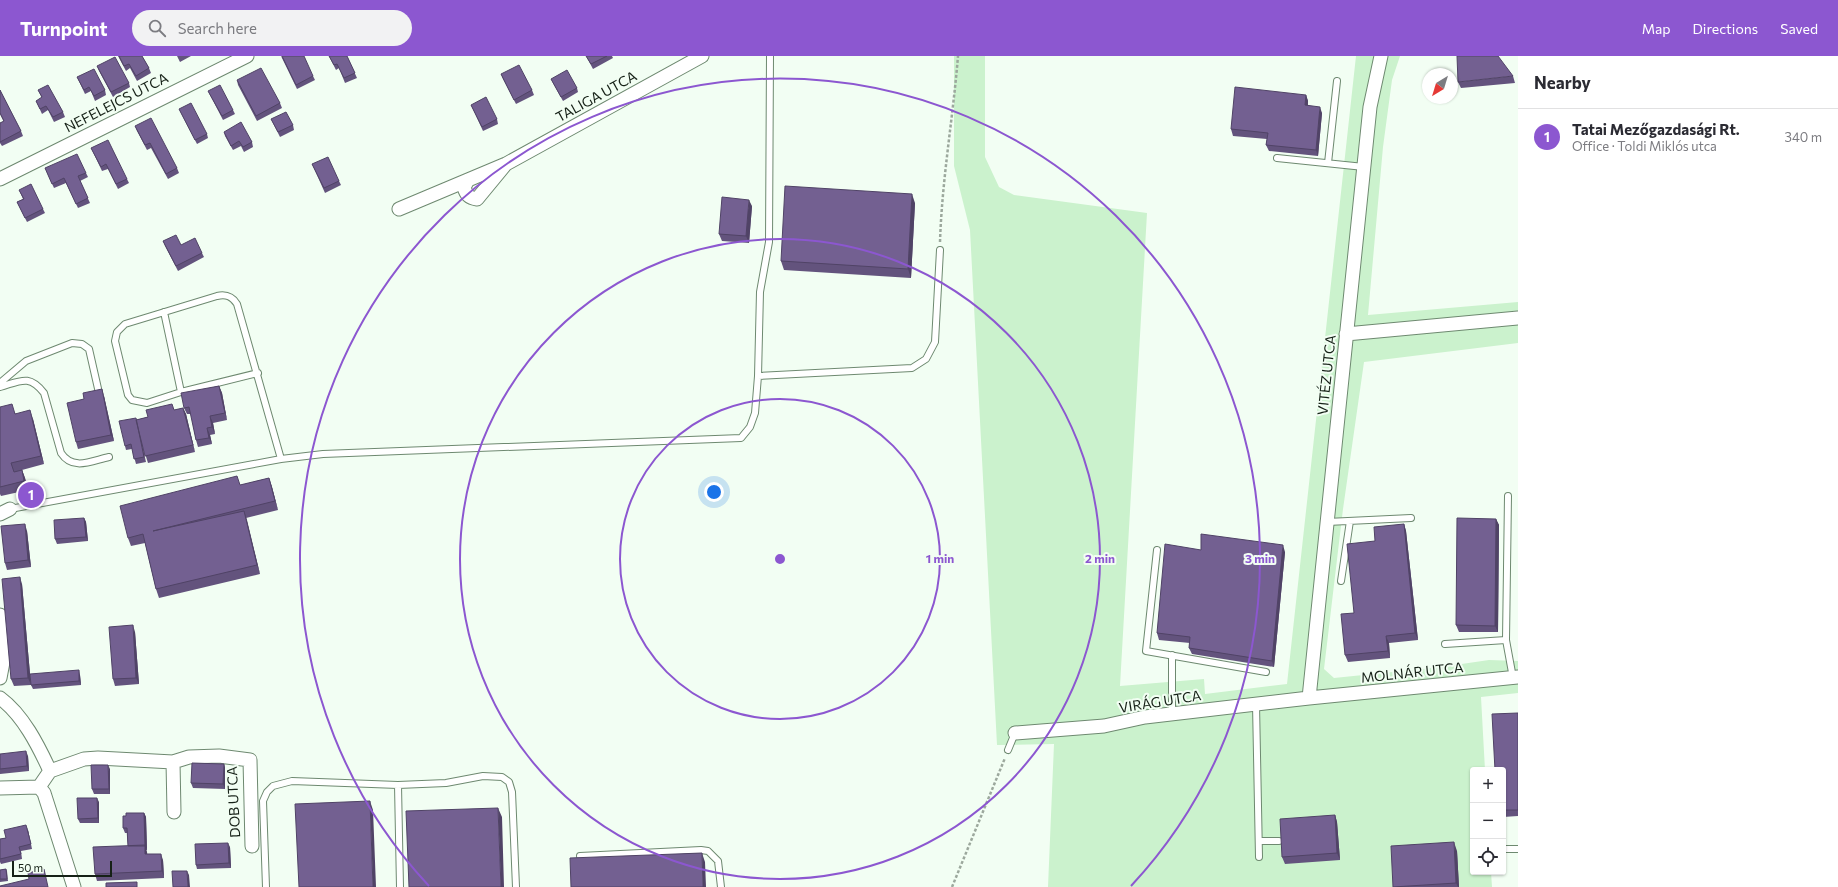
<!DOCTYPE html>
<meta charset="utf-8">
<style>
:root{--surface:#fff;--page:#f2f2f3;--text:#2b2b33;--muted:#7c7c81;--line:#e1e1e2;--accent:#8c57d0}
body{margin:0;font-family:Commissioner,sans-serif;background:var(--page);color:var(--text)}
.controls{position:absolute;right:12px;bottom:12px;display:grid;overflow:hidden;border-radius:4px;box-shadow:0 1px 3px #0004}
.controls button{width:36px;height:36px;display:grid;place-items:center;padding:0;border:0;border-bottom:1px solid var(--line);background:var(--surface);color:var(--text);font:20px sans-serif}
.compass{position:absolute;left:1422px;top:12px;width:36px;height:36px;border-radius:50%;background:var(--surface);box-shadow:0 1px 3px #0004;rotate:218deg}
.scale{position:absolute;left:12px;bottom:10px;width:100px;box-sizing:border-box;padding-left:4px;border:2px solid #162117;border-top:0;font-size:11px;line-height:14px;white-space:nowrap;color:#162117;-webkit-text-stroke:3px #f2fef3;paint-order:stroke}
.you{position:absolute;left:714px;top:436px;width:14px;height:14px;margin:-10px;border:3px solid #fff;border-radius:50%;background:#1a73e8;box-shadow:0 0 0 6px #1a73e833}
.badge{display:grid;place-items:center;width:26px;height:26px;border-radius:50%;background:var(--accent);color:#fff;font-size:13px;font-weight:700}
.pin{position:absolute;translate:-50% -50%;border:2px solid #fff;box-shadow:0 1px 4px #0006}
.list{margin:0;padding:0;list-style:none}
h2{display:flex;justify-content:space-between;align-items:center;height:52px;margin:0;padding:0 16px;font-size:17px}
h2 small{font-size:13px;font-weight:400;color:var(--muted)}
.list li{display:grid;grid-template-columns:26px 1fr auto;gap:12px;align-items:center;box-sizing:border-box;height:56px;padding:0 16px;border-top:1px solid var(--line)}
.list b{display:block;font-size:15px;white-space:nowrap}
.list p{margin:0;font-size:13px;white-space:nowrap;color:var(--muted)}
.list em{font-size:13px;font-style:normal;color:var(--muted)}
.icon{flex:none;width:22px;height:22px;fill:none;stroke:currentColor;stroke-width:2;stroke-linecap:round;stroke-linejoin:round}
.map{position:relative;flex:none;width:1518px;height:831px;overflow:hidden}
header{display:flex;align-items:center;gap:24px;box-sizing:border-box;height:56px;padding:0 20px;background:var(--accent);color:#fff}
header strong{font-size:19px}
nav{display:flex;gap:22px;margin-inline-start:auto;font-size:14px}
.search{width:280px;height:36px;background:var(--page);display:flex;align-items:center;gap:10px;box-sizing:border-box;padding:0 14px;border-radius:22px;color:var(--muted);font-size:15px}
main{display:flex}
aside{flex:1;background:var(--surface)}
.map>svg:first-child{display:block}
</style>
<header>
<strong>Turnpoint</strong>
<div class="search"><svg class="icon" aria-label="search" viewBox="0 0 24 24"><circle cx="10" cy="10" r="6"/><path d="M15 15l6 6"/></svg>Search here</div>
<nav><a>Map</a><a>Directions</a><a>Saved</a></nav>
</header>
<main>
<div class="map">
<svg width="1518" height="831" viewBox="0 0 1518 831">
<rect width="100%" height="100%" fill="#f2fef3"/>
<path fill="#cbf2cd" d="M954,0H985V101L999,131L1014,139L1147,157L1120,630L1204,623L1205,638L1287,628L1356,0H1400L1392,24L1383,91L1368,259L1518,246V287L1364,306L1343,453L1324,613L1334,622L1441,611L1489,604L1518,605V637L1481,641L1485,714H1473V816H1491L1492,831H1048L1054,688L997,689L970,174L954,110Z"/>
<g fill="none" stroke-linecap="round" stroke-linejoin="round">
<g stroke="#6e8970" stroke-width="8">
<path id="lane" d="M1277,102L1364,111
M1328,107L1337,25
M164,256L181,336
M258,317L181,336L147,347L132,344L128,339L115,285L117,276L125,268L217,240C226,238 232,240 237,248L281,403
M758,320L912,312L926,303L935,286L940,194
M0,327L26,305L72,287L82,288L89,293L99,337
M0,331C21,325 29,318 44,337L61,397C73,415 91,405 109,401
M1508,440L1506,584L1513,622
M10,453L281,403L323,398L741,382L750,371L755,357L758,320L760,236L769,186L770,0
M1327,466L1411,462
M1157,494L1146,595L1266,616
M1341,525L1350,465
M1445,588L1506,584
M1256,648L1259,801
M1172,658V599
M1008,694L1015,677
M398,729L400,831
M1259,785H1279
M1503,793H1518
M580,800L701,794L708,795L718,805L721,831
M266,831L263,745L267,736L273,730L292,725L398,729L446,727L483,720L502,721L509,726L512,736L516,831"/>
</g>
<g stroke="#6e8970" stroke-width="15">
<path id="street" d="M0,123L247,0
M468,124L464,131C466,139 469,142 477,143L505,109
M399,153L506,108L702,0
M1346,278L1518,262
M0,458L10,453
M0,559L3,606L0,622
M0,642C23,659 38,689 50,715
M1309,642L1370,51L1381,0
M1015,677L1104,670L1145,661L1309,642L1518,621
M173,706L174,756
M39,731L50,715L84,703L98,702L173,706L189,701L219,700L250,704L252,790
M0,732L39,731L44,737L74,831"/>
</g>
<path stroke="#9ca89d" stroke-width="2.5" stroke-dasharray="3 2" stroke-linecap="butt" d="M940,186C942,123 953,62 958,0
M952,831L1005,702"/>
<use href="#lane" stroke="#fff" stroke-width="6"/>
<use href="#street" stroke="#fff" stroke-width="13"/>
</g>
<path fill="#63537d" d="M118,0H142L149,12L151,17L137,25L130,12L126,15Z
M177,0H191L180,6Z
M281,0L313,20L315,24L297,33Z
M329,0H347L357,22L345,27L339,12L336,14Z
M586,0H612L613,2L593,13Z
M97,10L129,27L130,31L113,41L99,15Z
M501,18L532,34L534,39L516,48L503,23Z
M1513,20L1515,27L1461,32L1458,26Z
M77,21L105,34L106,39L95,45L91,35L85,38Z
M551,23L577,32L578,36L563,45L553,27Z
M237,24L280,47L282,52L257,65L238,29Z
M0,34L21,75L23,80L2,90L0,87V67L4,66L0,58Z
M38,34L63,56L65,61L54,66L48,54L42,58L36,45L42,42Z
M208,35L233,54L235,58L223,64L210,39Z
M1306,39L1308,45V49L1322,57L1318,100L1269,95L1266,89L1267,83L1233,80L1231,73Z
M471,49L497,63L498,68L483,75Z
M179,53L207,78L208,82L197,88L181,57Z
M271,63L293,69L294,74L280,81Z
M135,70L177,112L179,117L168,123L151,92L147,94L137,75Z
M224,76L252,86L253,91L244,96L241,90L233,94L225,80Z
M91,92L127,123L129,127L118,133L108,113L102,115Z
M312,108L339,125L341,129L325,137Z
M45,112L86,117L88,121L80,125L90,147L78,152L66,127L54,132Z
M19,134L43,153L45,157L27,166L17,146L23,143Z
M915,147L911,222L784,214L781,205Z
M752,150L749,187L722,185L719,178Z
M163,185L181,189L202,197L204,201L178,215L165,190Z
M219,330L222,337L227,364L213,367L215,378L210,379L212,388L198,391L196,384L191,358H187L184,352Z
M104,340L114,385L78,393L76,386L84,343Z
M0,351L16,358L33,363L44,408L22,414L25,422L28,434L1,440L0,438Z
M183,352L186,358L195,396L148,407L142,388L146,406L136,408L132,393L126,394L125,390L136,364Z
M269,422L272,431L278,454L246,462L260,518L159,542L156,533L145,487L131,490L128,482L241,429Z
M84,462L86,466L88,485L57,488L55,483Z
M1496,463L1499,469L1498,576H1459L1456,569Z
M1404,468L1406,475L1418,584L1389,587L1390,602L1348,606L1345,599L1354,557L1375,485Z
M27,475L31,511L7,514L5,507Z
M1201,494L1285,496L1274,611L1192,598L1189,592L1190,587L1159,584L1157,577Z
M22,528L31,629L14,630L11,623Z
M135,576L139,628L115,630L113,623Z
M80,619L81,629L33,633L31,629Z
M1518,657V760L1503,761V714Z
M0,698L28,700L29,715L0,718Z
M224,708L225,712V733L193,732L191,727Z
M110,713V738H94L92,733Z
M99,746V767H80L78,763Z
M144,757L146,761L147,794H146L147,798L163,804L164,822L97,825L95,818L128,790L127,777H125L123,772L126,760Z
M1335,759L1337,766L1340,804L1285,808L1282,801Z
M28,774L32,793L21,795L22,803L1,808L0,806V783L6,782Z
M230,791L231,812L197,813L196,809Z
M1457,795L1459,831H1393Z
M6,813L7,815L8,825L0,826V814Z"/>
<path fill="#504366" d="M1306,39L1308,45L1307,56L1305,49Z
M1320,51L1322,57L1318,100L1316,94Z
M912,138L915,147L911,222L908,213Z
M749,144L752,150L749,187L746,180Z
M219,330L222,337L227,364L225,357Z
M102,333L104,340L114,385L111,379Z
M183,352L186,358L195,396L193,389Z
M30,354L33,363L44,408L41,400Z
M210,360L213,367L215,378L212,371Z
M207,372L210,379L212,388L209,382Z
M22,414L25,422L28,434L24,425Z
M269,422L272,431L278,454L275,445Z
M244,455L247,464L260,518L257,509Z
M84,462L86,466L88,485L86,481Z
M1496,463L1499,469L1498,576L1495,570Z
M25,468L27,475L31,511L28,504Z
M1404,468L1406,475L1418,584L1415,577Z
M1283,489L1285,496L1274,611L1272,605Z
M20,521L22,528L31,629L28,622Z
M133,569L135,576L139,628L136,622Z
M1386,580L1389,587L1390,602L1388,595Z
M79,614L80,619L81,629L79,625Z
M26,695L28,700L29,715L27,710Z
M224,708L225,712V733L223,728Z
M108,709L110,713V738L109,733Z
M97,742L99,746V767L98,762Z
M370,745L373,754L376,831H373Z
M498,752L502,761L504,831H501Z
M144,757L146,761L147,794L145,790Z
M1335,759L1337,766L1340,804L1337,797Z
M26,769L28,774L32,793L31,788Z
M1454,786L1457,795L1459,831H1458L1456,827Z
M228,787L230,791L231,812L229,807Z
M145,789L147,796L148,805L145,798Z
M702,797L705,806L706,831H703Z
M161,798L163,804L164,822L162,815Z
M187,815L189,819L190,831H188Z"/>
<path fill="#736091" stroke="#504366" d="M119,0H142L149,12L136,20L129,8L124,10Z
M282,0H304L313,20L296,29Z
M329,0H347L355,17L344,22L337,8L334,9Z
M586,0H607L591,8Z
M1457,0H1498L1513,20L1458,26Z
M115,1L129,27L111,36L97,10Z
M519,9L532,34L514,44L501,18Z
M261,12L280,47L256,60L237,24Z
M94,13L105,34L94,40L89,31L84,34L77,21Z
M567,14L577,32L561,41L551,23Z
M48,29L63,56L53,61L46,50L40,53L36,45L42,41L38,34Z
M220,29L233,54L222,60L208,35Z
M1235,31L1306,39L1305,49L1320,51L1316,94L1266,89L1268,77L1231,73Z
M0,34L21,75L0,86V67L4,65L0,57Z
M486,41L497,63L482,71L471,49Z
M191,47L207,78L195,84L179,53Z
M286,56L293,69L278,76L271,63Z
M151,62L177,112L166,118L150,87L145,89L135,70Z
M241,66L252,86L243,91L239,85L231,90L224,76Z
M108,84L127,123L116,128L106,108L101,111L91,92Z
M77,98L86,117L78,120L88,142L76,148L64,122L52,128L45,112Z
M328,101L339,125L324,132L312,108Z
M31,128L43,153L25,162L17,146L24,143L19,134Z
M785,130L912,138L908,213L781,205Z
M722,141L749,144L746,180L719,178Z
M176,179L181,189L195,182L202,197L176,210L163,185Z
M219,330L225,357L210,360L212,371L207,372L209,382L196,384L189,351L184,352L181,337Z
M102,333L111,379L76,386L67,347L84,343L83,337Z
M12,348L15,358L30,354L41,400L11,407L14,416L22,414L24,425L0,431V351Z
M172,348L174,354L183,352L193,389L145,400L136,364L148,361L146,354Z
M136,362L144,401L134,403L131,388L125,390L119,365Z
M237,420L240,429L269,422L275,445L153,475L244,455L257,509L156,533L143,478L128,482L120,450Z
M84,462L86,481L55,483L54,464Z
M1457,462L1496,463L1495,570L1456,569Z
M25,468L28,504L5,507L1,470Z
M1404,468L1415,577L1386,580L1388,595L1345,599L1341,558L1354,557L1347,488L1375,485L1374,471Z
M1201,478L1283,489L1272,605L1189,592L1190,581L1157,577L1165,488L1201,494Z
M20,521L28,622L11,623L2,523Z
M133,569L136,622L113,623L109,571Z
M79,614V625L31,629L30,618Z
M1518,657V754H1503V714H1495L1492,658Z
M26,695L27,710L0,713V698Z
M192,707L224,708L223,728L191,727Z
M91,709H108L109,733H92Z
M77,742H97L98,762L78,763Z
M370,745L373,831H299L295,748Z
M498,752L501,831H409L406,755Z
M126,757H144L145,790H128L127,772H123V760H126Z
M1335,759L1337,797L1282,801L1280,763Z
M26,769L31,788L19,791L21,798L0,803V783L6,782L4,774Z
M1454,786L1456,827L1393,831L1391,790Z
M228,787L229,807L196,809L195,788Z
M145,789V798H161L162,815L95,818L93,791Z
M702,797L703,831H571L570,802Z
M6,813L7,823H0V814Z
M44,813L48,831H0V830L29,823L28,817Z
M172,815H187L188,831H173Z
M137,826V831H106V827Z"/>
<g fill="none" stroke="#8c57d0" stroke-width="2">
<circle cx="780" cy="503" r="160"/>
<circle cx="780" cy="503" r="320"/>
<path d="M429 830A480 480 0 1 1 1131 830"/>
</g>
<g text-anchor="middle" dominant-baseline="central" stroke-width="4" stroke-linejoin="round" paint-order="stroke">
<g font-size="14" fill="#162117" stroke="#f2fef3">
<text transform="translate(596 40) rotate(-29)">TALIGA UTCA</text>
<text transform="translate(116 46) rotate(-27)">NEFELEJCS UTCA</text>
<text transform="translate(1326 319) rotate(-84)">VITÉZ UTCA</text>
<text transform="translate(1412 616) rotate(-6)">MOLNÁR UTCA</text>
<text transform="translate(1160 645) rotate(-9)">VIRÁG UTCA</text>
<text transform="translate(233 746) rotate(-93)">DOB UTCA</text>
</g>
</g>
<circle cx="780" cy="503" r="6" fill="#8c57d0" stroke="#f2fef3" stroke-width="2"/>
<g font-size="12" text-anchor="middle" font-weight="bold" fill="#8c57d0" stroke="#f2fef3" stroke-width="4" stroke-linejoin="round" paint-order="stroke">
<text x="940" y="507">1 min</text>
<text x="1100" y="507">2 min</text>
<text x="1260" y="507">3 min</text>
</g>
</svg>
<div class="controls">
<button>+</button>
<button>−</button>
<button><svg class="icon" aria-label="locate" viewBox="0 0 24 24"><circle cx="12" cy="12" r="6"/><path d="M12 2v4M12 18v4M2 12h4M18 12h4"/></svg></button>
</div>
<svg class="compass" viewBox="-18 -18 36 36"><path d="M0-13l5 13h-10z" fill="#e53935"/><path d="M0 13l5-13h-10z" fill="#7c7c81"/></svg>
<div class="scale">50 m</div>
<div class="you"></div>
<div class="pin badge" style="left:31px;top:439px">1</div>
</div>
<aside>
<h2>Nearby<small></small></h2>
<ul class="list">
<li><span class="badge">1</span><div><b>Tatai Mezőgazdasági Rt.</b><p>Office · Toldi Miklós utca</p></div><em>340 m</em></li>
</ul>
</aside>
</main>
